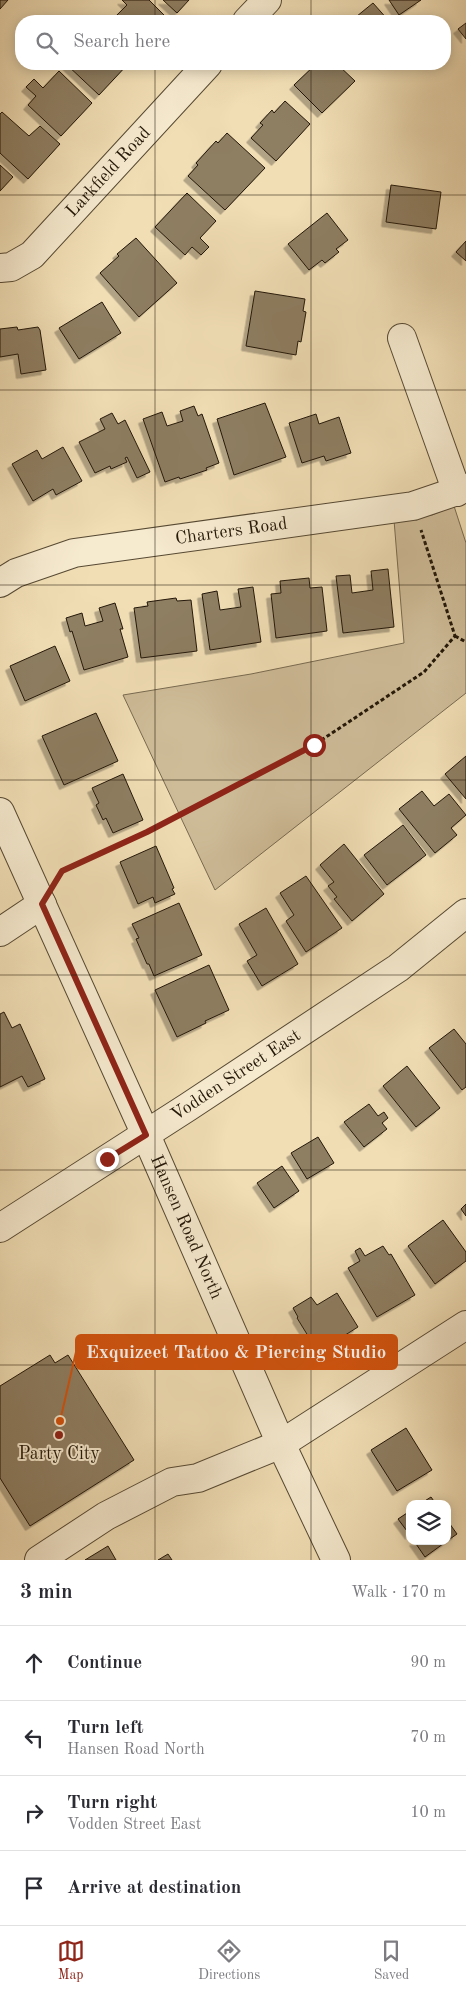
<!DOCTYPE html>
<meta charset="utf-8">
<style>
:root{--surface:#fff;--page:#f2f2f3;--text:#2b2b33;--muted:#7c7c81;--line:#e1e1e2;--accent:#8f2418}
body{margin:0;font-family:"Old Standard TT",serif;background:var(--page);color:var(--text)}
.controls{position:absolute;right:15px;bottom:15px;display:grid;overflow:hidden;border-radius:10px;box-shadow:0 2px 12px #0003}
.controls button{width:45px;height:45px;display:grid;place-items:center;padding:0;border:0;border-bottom:1px solid var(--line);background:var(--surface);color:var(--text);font:25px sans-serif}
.stop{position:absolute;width:15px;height:15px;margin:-11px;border:4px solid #8f2418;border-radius:50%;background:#fff}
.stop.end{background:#8f2418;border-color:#fff;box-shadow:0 1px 5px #0008}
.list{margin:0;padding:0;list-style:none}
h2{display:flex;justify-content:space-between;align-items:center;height:65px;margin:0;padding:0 20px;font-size:21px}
h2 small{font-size:16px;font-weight:400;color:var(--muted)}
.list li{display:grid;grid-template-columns:32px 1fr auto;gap:15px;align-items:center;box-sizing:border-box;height:75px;padding:0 20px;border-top:1px solid var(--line)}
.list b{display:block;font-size:19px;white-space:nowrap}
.list p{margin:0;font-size:16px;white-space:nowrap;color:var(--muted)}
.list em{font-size:16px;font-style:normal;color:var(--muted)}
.icon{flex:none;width:28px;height:28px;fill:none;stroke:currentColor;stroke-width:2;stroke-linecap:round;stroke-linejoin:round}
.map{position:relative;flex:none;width:466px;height:1560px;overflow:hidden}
.search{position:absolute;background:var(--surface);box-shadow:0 2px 12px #0003;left:15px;right:15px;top:15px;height:55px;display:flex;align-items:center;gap:12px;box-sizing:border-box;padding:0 18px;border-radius:20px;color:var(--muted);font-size:19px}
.sheet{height:365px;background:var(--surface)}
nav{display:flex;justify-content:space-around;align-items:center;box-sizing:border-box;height:70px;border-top:1px solid var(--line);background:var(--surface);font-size:14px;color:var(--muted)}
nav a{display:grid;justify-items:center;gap:2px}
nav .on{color:var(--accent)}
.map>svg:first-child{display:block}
</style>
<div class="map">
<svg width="466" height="1560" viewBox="0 0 466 1560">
<defs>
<filter id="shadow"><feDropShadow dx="-4.5" dy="4.5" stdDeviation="0" flood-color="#0004"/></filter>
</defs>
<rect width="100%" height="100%" fill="#f1deb5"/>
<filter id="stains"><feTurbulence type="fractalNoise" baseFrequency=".004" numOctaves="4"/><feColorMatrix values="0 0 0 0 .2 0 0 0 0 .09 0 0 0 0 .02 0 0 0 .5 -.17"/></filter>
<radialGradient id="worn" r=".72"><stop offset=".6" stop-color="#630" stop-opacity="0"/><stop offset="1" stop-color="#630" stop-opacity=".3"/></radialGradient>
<path fill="#cebc98" stroke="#786a50" d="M454,506L466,543V693L215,890L123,695L251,674L404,643L394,520L432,515Z"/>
<path fill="#8e7e62" stroke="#231708" filter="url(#shadow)" d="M0,0H8L0,9Z
M122,0H149L167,18L164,21H111L127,5Z
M163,0H189L177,13Z
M389,0H421L399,15Z
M373,3L389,21H351Z
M466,23V39L458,29Z
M66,64H128L99,95Z
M316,64H337L355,81L322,113L294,85Z
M59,71L92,103L61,136L28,105L36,96L26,87L34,79L43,88Z
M285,101L310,124L276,161L251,138L263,125L260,123L272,110L274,113Z
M2,112L29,136L40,126L60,144L28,179L0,153V114Z
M227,133L265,168L225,210L188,176L198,165L196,163L216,141L218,143Z
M0,165L13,177L0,191Z
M391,185L441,192L436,229L386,222Z
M187,193L216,221L200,238L209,247L201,255L192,247L185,255L155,227Z
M327,213L348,240L336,249L339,252L325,263L322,260L309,270L288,244Z
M136,238L177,283L139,317L100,273L119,256L117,254Z
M466,241V261L456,252Z
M255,291L305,299L303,311L306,312L301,342L298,341L296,355L246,346Z
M102,302L121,333L79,359L59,328Z
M17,327L18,330L38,327L40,330L46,370L21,374L18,354L0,357V329Z
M265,403L286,457L234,475L217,419Z
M194,406L198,416L202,414L219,463L206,468L207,470L180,479L179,477L165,482L143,419L162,412L167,426L183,421L180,411Z
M112,413L118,424L125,420L150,472L137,478L127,457L125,458L127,462L111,469L110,466L95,473L79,442L105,429L100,419Z
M316,414L319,424L339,417L351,453L326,461L324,456L302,463L289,423Z
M63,447L82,481L56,495L53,489L33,501L12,464L37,450L42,459Z
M388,569L394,627L343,633L336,576L350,575L352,593L373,590L371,571Z
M309,578L310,588L322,587L327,631L276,638L271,594L281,593L280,581Z
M253,587L261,642L210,650L202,594L217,591L220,610L241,607L238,589Z
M176,598L177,601L191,600L197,651L141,658L134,608L148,606L147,602Z
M115,603L123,629H120L128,657L84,670L72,631L70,632L66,618L82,613L85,626L103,621L99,608Z
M55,646L70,681L25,701L10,666Z
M96,713L118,761L64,785L42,736Z
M466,756V799L445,774Z
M123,774L143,820L113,833L106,818L103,820L96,805L99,803L92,788Z
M422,791L434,806L449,794L466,815L451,828L457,835L435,853L399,809Z
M403,825L426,855L387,885L364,855Z
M344,844L384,894L352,921L334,899L337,897L328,886L334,882L320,865Z
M156,846L174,888L172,889L175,894L155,903L153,897L138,904L120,862Z
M306,876L342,928L306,952L286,921L294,915L280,893Z
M179,903L202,955L154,976L149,964H147L136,939L139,938L132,924Z
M266,908L298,964L262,986L247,961L257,955L239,924Z
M209,965L229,1010L205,1021L206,1023L177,1037L155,990Z
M4,1012L12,1028L20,1024L45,1079L28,1087L22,1076L0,1087V1014Z
M454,1029L466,1044V1087L462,1090L429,1048Z
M407,1066L440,1108L416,1127L383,1086Z
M369,1104L378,1116L384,1112L388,1118L382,1123L387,1129L364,1147L344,1122Z
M318,1137L334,1163L307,1179L291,1153Z
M282,1166L299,1191L274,1208L257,1183Z
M466,1204V1216L461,1209Z
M443,1220L466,1252V1261L435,1284L408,1246Z
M383,1246L389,1255L391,1254L415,1295L377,1317L348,1268L360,1261L355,1251L360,1248L365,1256Z
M337,1293L358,1327L318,1352L297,1318L298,1317L293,1308L311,1297L317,1305Z
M50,1355L55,1363L68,1355L134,1460L30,1526L0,1478V1386Z
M406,1428L432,1470L397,1491L371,1450Z
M431,1497L436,1504H420Z
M410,1511V1535L398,1519Z
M447,1520L457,1534L447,1541Z
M414,1541H447L425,1557Z
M108,1546L116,1560H85Z
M168,1554L172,1560H158Z"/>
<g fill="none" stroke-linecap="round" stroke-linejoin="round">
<g stroke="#564933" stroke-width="30">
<g id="minor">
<path d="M247,21L267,0"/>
<path id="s1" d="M0,268L11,267L32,255L208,64"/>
<path d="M402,338L457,492"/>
<path id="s2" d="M0,583L16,573L74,553L413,506L466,488"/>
<path id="s3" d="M0,812L146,1135L281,1444L336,1560"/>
<path d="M0,932L42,904"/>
<path id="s4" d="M0,1228L188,1107L398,968L466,913"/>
<path d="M39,1560L106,1516L172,1482L198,1478L281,1444L466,1325"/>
</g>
</g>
<path stroke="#231708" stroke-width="3" stroke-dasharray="4 2.5" stroke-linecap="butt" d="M455,636L466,642
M58,879L63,871L147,832L314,745L424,672L455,636L421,530"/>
<use href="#minor" stroke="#f6eacf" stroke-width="28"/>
</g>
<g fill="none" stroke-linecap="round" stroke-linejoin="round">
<path stroke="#8f2418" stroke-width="6" d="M107,1159L146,1135L42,904L62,871L147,832L314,745"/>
</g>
<path fill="none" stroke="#231708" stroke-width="1" stroke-opacity="0.55" d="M155,0V21M311,0V21M155,64V1560M311,64V1560M0,195H466M0,390H466M0,585H466M0,780H466M0,975H466M0,1170H466M0,1365H466"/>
<circle fill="#8f2418" stroke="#f6eacf" stroke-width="2" cx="59" cy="1435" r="5"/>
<g text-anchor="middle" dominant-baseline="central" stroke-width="4" stroke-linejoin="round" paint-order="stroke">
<g font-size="18" fill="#231708" stroke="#f6eacf">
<text stroke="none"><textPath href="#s1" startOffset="148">Larkfield Road</textPath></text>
<text stroke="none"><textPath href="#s2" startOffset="239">Charters Road</textPath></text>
<text stroke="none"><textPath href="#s4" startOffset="281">Vodden Street East</textPath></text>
<text stroke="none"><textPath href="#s3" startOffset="455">Hansen Road North</textPath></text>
</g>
<g font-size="18" fill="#231708" stroke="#f6eacf">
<text x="59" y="1454">Party City</text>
</g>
</g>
<path fill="none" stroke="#d4520c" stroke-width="2" d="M60 1421L76 1352"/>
<circle fill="#d4520c" stroke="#f6eacf" stroke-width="2" cx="60" cy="1421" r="5"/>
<rect fill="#d4520c" stroke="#d4520c" stroke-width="2" x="76" y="1335" width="321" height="34" rx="5"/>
<g font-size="19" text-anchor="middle" font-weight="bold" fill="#fff">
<text x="236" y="1358">Exquizeet Tattoo &amp; Piercing Studio</text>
</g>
<rect width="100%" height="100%" filter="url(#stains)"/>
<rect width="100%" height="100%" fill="url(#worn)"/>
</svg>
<div class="controls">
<button><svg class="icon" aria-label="layers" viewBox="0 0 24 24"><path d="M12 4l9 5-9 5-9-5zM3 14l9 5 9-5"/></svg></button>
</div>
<div class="stop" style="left:314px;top:745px"></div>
<div class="stop end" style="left:107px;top:1159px"></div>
<div class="search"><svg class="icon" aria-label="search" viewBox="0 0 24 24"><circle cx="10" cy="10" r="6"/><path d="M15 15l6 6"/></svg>Search here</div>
</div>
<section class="sheet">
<h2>3 min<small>Walk · 170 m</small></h2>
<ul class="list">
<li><svg class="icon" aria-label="ahead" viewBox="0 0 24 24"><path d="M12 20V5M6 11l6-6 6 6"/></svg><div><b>Continue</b></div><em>90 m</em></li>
<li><svg class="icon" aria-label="left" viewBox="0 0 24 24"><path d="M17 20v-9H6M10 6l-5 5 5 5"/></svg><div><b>Turn left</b><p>Hansen Road North</p></div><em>70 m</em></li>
<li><svg class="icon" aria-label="right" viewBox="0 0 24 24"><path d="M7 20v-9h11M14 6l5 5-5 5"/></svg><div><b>Turn right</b><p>Vodden Street East</p></div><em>10 m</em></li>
<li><svg class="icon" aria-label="arrive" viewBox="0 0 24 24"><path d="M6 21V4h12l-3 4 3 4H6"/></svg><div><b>Arrive at destination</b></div></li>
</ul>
</section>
<nav>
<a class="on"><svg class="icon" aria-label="map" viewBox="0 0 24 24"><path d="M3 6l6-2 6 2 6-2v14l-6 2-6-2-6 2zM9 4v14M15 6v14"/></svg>Map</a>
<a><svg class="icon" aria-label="directions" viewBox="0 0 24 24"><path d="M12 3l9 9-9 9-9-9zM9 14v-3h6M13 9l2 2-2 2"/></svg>Directions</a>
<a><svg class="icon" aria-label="saved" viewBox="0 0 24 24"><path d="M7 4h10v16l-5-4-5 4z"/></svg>Saved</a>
</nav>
